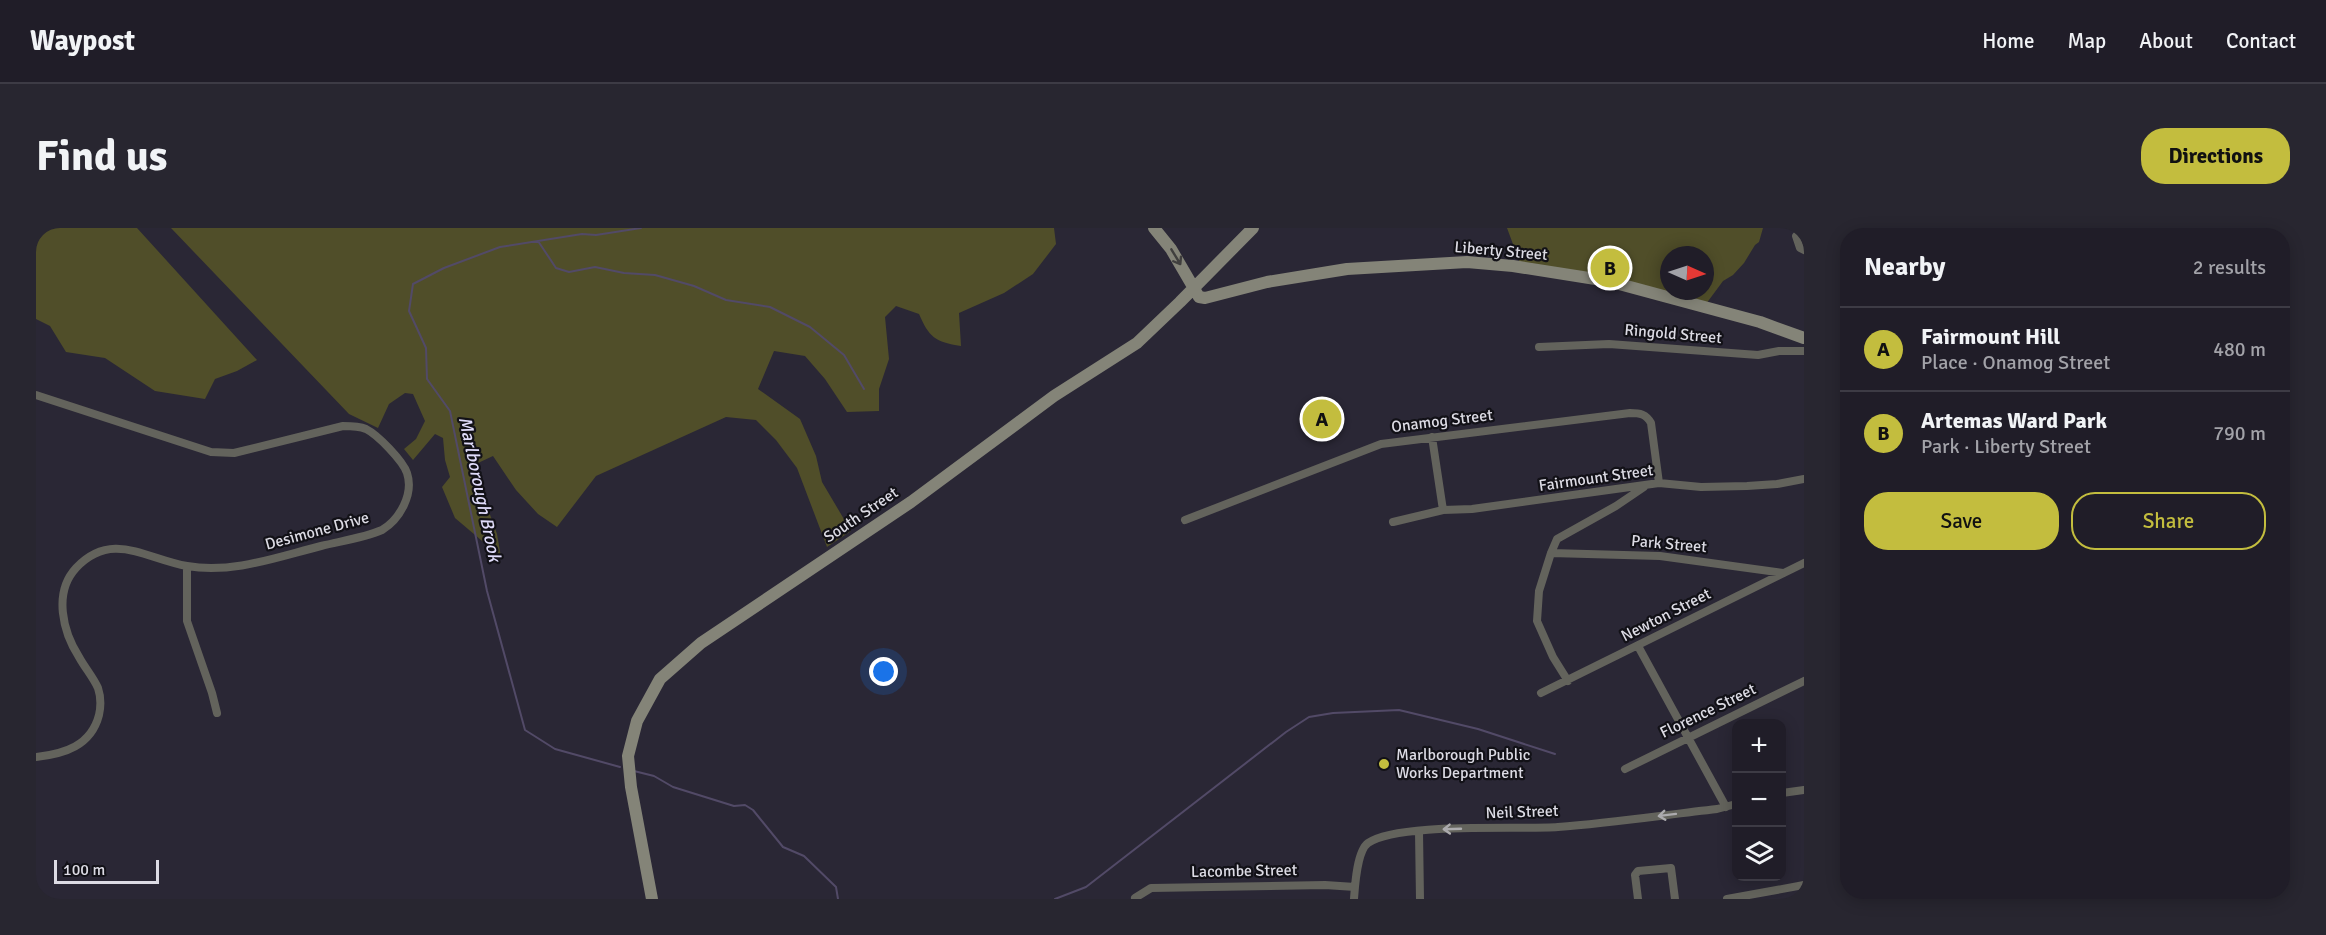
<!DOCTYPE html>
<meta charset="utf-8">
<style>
:root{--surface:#201d28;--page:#282630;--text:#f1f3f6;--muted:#a2a2a8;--line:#3d3b45;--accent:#c3bd3e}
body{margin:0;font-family:Signika,sans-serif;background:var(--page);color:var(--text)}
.controls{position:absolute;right:18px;bottom:18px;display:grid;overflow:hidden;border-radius:12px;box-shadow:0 3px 15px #0003}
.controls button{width:54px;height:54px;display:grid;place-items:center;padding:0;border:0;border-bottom:2px solid var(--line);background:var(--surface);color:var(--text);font:30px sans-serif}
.compass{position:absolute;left:1624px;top:18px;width:54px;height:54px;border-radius:50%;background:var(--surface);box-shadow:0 3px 15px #0003;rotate:93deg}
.scale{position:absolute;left:18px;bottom:15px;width:105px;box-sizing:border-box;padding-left:6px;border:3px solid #dcdbe4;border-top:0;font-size:16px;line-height:21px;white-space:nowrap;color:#dcdbe4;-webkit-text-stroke:4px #121117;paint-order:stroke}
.you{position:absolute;left:848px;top:444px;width:21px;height:21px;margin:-15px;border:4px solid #fff;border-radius:50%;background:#1a73e8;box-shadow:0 0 0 9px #1a73e833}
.badge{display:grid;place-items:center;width:39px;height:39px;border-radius:50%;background:var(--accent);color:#111;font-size:20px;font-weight:700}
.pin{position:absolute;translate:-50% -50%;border:3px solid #fff;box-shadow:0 2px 6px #0006}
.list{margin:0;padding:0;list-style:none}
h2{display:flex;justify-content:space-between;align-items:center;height:78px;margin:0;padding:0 24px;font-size:26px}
h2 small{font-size:20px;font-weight:400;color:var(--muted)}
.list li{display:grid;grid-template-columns:39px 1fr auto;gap:18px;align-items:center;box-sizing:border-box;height:84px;padding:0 24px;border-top:2px solid var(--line)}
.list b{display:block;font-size:22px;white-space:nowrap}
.list p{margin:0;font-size:20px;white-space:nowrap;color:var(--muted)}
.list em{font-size:20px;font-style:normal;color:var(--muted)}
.actions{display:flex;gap:12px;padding:18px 24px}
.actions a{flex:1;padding:14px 0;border:2px solid var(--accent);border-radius:24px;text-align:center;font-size:21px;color:var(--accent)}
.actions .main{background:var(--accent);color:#111}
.icon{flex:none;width:33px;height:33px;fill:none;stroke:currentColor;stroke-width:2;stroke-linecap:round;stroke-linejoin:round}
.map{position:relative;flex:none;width:1768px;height:671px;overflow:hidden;border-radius:24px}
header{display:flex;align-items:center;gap:36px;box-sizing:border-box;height:84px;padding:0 30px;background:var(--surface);border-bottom:2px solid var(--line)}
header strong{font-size:28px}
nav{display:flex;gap:33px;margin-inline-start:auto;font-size:21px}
.intro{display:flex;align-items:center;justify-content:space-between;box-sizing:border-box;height:144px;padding:0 36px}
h1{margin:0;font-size:42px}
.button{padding:15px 27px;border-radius:24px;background:var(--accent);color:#111;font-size:21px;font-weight:700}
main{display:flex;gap:36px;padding:0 36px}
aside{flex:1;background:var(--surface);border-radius:24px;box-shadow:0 3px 15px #0003}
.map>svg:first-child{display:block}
</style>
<header>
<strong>Waypost</strong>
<nav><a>Home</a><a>Map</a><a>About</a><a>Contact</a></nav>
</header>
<div class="intro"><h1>Find us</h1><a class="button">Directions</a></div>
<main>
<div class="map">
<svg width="1768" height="671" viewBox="0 0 1768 671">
<rect width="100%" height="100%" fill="#2a2735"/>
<path fill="#504e29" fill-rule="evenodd" d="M0,0H101L221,132L201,143L179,151L169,171L119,163L69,130L30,124L14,98L0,91Z
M135,0H1018L1020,16L997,46L968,65L923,85L925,118C899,114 893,109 883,86L860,78L849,89L853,131L843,161V183L811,184L789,151L769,128L738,123L722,161L764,191L780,228L786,254L815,303L791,319L761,240L740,212L720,192L690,189L560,248L521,299L502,286L480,262L457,228L442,235L440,248L461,306L465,329L419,290L406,259L414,249L409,232L407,210L399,206L377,232L368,221L380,211L389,193L377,166L369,165L353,176L342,200L313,186Z
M1471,0H1727L1723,14L1719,17L1708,35L1697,47L1687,53L1670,76L1484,35ZM1633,27H1669V63H1633Z"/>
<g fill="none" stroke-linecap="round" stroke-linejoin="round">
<path stroke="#524a67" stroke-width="2" d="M502,13L520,40L533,44L559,39L588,45L619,47L658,58L690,72L734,79L774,99L808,127L828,161
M584,539L519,521L489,502L451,363L414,183L391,151L390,120L373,83L377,56L408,40L464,19L546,6L560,7L605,0
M598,543L618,548L637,559L698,578L709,577L717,582L747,619L768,628L800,659L802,671
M1019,671L1050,659L1250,504L1273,489L1297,485L1363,482L1442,501L1519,526"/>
<path stroke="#63635c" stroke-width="8" d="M1768,0L1760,8L1764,20L1768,22
M1503,119L1573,116L1722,127L1743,123H1768
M0,167L175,224L198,225L307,198C315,198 323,198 330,201C342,207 367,233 371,245C378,266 364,291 346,302C327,310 305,313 285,318C241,329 196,346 151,338C110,331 76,302 40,340C17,365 27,404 43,429C49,440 57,449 62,460C65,469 65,478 63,487C55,518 28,526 0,529
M1396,209L1407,282
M1149,292L1345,216L1594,185C1604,185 1610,186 1615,195L1623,255
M1357,294L1407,282L1436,281L1623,255L1665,259L1711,258L1741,256L1768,251
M1515,325L1624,328L1747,345
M151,338V393L176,465L181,485
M1602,418L1690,579
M1532,453L1517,429L1501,393L1503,363L1515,325L1521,311L1580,278L1608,259
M1505,465L1768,335
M1589,541L1768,453
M1746,565L1768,562
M1383,604L1384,671
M1099,670L1115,660L1289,657L1319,659
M1318,671C1319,657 1321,623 1332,615C1362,594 1482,602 1522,599C1575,595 1628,587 1681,581L1700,576
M1602,671L1599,647L1602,643L1635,640L1639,671
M1691,671L1768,657"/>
<path stroke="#848478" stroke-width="12" d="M1118,0L1135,21L1163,69L1169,70L1231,54L1311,41L1431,34L1477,38L1572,53L1724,94L1768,110
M616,671L595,559L592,528L601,493L624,451L665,415L875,274L1018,168L1101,115L1144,74L1217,0"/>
</g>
<defs><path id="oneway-shaft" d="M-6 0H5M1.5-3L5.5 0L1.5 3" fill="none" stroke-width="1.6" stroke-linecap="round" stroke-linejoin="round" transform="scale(1.5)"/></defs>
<use stroke="#403f3e" href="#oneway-shaft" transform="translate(1140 29) rotate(59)"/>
<g stroke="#acabae">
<use href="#oneway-shaft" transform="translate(1631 587) rotate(173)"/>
<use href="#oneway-shaft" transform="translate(1416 601) rotate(178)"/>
</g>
<circle fill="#c3bd3e" stroke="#121117" stroke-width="2" cx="1348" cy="536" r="6"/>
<g text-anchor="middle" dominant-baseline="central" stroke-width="4.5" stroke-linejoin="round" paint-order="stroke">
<g font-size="16" fill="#dcdbe4" stroke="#121117">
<text transform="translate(1465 23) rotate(5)">Liberty Street</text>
<text transform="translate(1637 106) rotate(5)">Ringold Street</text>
<text transform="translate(1406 193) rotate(-7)">Onamog Street</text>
<text transform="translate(1560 250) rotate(-8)">Fairmount Street</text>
<text transform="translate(825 287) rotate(-34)">South Street</text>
<text transform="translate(281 303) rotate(-15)">Desimone Drive</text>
<text transform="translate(1633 316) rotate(5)">Park Street</text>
<text transform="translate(1630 387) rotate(-27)">Newton Street</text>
<text transform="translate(1672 483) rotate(-26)">Florence Street</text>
<text transform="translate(1486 584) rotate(-2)">Neil Street</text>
<text transform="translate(1208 643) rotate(-1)">Lacombe Street</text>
</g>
<g font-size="16" fill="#dcdbe4" stroke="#121117" text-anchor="start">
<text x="1360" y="527">Marlborough Public<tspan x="1360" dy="18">Works Department</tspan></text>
</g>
<g font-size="18" font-style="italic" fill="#e0dcfa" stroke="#121117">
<text transform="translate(444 261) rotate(78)">Marlborough Brook</text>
</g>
</g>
</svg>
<div class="controls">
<button>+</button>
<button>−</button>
<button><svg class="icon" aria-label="layers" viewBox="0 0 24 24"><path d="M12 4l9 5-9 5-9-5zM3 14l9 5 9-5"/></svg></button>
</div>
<svg class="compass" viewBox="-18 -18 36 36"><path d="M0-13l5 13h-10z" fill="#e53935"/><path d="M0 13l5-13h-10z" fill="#a2a2a8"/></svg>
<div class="scale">100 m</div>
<div class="you"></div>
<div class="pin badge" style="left:1286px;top:191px">A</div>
<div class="pin badge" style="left:1574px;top:40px">B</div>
</div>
<aside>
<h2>Nearby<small>2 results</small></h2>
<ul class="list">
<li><span class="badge">A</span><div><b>Fairmount Hill</b><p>Place · Onamog Street</p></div><em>480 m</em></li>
<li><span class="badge">B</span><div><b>Artemas Ward Park</b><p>Park · Liberty Street</p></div><em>790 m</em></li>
</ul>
<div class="actions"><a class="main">Save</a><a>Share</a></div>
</aside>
</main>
